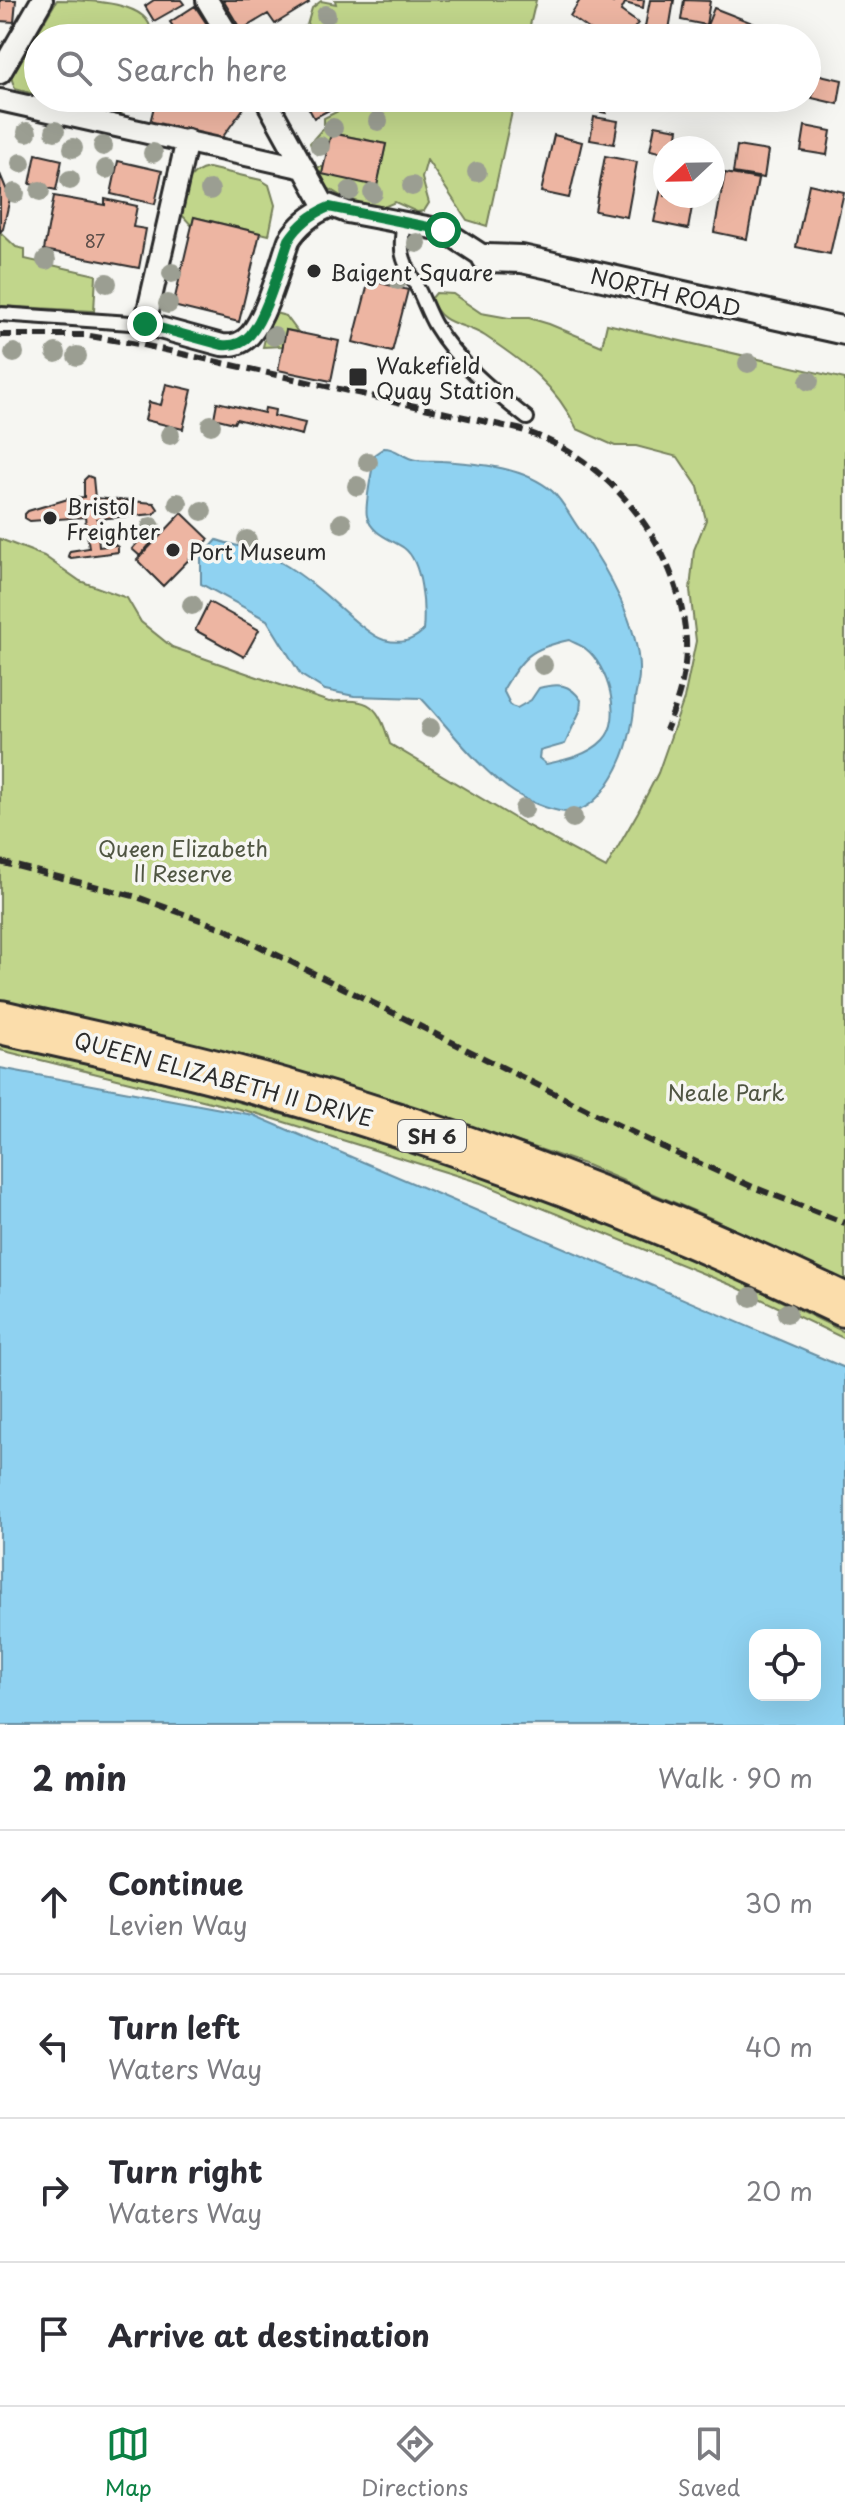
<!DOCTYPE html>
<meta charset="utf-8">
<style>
:root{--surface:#fff;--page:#f2f2f3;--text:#2b2b33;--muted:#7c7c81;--line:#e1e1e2;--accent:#0b8043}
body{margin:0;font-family:"Playpen Sans",sans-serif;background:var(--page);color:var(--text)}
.controls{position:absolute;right:24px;bottom:24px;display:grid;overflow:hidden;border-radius:16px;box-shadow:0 8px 32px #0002}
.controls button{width:72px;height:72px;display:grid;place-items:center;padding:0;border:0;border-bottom:2px solid var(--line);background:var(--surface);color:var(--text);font:40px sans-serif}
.compass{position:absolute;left:653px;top:136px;width:72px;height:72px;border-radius:50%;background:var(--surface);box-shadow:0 8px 32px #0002;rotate:248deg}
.stop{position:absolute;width:24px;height:24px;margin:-18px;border:6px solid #0b8043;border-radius:50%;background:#fff}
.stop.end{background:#0b8043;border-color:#fff;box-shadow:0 2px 8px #0008}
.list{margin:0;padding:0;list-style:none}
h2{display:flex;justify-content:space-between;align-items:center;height:104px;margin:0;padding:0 32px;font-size:34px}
h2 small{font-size:26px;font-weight:400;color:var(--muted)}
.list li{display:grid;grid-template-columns:52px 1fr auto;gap:24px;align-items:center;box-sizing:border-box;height:144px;padding:0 32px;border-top:2px solid var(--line)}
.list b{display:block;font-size:30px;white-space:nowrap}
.list p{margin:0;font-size:26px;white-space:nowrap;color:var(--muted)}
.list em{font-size:26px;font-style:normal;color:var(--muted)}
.icon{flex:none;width:44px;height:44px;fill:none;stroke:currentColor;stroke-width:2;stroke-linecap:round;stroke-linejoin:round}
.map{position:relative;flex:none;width:845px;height:1725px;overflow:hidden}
.search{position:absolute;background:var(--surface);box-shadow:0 8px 32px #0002;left:24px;right:24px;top:24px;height:88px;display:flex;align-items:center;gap:20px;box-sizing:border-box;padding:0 28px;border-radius:44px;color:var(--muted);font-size:30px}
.sheet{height:680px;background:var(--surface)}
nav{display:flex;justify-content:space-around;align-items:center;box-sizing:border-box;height:112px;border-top:2px solid var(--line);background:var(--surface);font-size:22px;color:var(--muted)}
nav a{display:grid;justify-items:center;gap:4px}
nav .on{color:var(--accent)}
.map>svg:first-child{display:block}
</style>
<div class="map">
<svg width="845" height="1725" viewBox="0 0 845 1725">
<rect width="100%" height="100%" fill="#f6f6f2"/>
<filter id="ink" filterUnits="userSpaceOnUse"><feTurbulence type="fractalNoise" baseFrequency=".0125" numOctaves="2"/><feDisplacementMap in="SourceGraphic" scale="16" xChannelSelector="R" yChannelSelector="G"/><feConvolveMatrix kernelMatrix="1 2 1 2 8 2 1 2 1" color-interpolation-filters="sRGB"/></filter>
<g filter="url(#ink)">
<path fill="#c1d68b" stroke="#76805b" stroke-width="2" d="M57,0C83,0 159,0 150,38H38V95L15,89L11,77Z
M335,0H536L527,38H286L307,25L312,8L321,1L336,4Z
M52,98H134L120,115Z
M350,98H515L487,226L467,220L427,160L422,178L429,203L424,211L417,212L395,202L379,209L366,207L344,198L328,188L316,167H324L323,174L377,185L386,144L332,133L327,153L312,149L310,143L324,127V118L348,106Z
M209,168L261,180L269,185L275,205L269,235L194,217L192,226L181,214C184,193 184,172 209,168Z
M0,232L16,247L25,249V259L96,275L94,311L0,306Z
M436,293L453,294L481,313L509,318H529L549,324L602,346L607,324L845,379V1282L713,1219L584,1164L369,1092L182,1042L0,1002V539L44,556L80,581L127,598L141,622L172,647L329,702C371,697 378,705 390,744L526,825L606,868L638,812L658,773L684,699L696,641L690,590L694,550L706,520L698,487L678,457L636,446H615L577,429C555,384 525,363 485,336C463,322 441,327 431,299Z
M271,312L286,316L298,332L286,330L283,346L263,347Z
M0,1045C208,1089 412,1146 611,1223C688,1254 762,1292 836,1328L845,1332V1339L736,1287L481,1183L255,1113L0,1050Z"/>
<path fill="#8fd2f1" stroke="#678fa2" stroke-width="2" fill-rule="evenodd" d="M384,448C396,448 401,456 412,459C420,462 433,460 442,461C478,464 522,466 552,491C563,501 571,518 580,530C606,567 641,628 639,674C639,682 636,691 635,699C633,730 626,758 608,784C597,801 581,816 559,811C496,798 462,741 421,698L354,696L325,690L301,675L267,620L201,584V558L217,540C236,547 257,548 275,559C291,568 307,579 321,591C336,603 367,635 384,640C400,644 411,642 423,631C425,609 423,562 404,548C391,539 371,534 367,516C364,506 373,467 375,454ZM569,640C574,643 581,645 586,649C607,665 624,719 603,740C589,755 565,760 546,764L539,758L540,751L565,744L580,711L581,700C569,683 558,683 539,688L531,700L517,708L511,706L503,690C522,657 531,648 569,640Z
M0,1068L253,1115L845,1368V1725H0ZM755,1635H815V1695H755Z"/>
<path fill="#edb5a2" stroke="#2b2b2b" stroke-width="2" d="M0,0H16L14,22L0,21Z
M154,0H181L184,4L154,21L145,6Z
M223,0H307L309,3L275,24L268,14L241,30Z
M580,0H608L613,3L615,0H644L643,8L625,3L621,11L638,23L627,38H602L570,16Z
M650,0H674L668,36L644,32Z
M684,0L710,1L706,25L681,20Z
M195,6L214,35L209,38H181L170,22Z
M714,8L773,31L770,38H702Z
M816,74L842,80L838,104L812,98Z
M156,98H251L222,138L150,123Z
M321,98H330L335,107L314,118L307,105Z
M538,98H559L557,108L537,104Z
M600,98H609L606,113L597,111Z
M594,117L618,121L614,144L590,140Z
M655,125L678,129L675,148H665V153L650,150Z
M805,126L831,131L827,155L801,151Z
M331,133L386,144L377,186L322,174Z
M554,135L582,142L569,198L541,192Z
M737,146L768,151L764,178L733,173Z
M36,154L62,160L56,190L30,184Z
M605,156L637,162L627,217L595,211Z
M118,161L162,171L155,204L111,194Z
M665,169V196H694L688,229L654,222Z
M725,173L758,179L747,239L714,232Z
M0,174L10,198L3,229L0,232Z
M809,184L844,192L830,254L796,247Z
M54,196L105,205V199L137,206L133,227L146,229L139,268L44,250Z
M194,217L260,233L239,322L173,306Z
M369,280L408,290L392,352L353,342Z
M286,330L339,341L331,381L278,370Z
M166,384L192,390L183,429L145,420L149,402L161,405Z
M217,402L264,413L265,408L275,410L274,416L305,423L302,435L236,419L234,423L214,418Z
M88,476L93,478L95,498L154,503L158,509L154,514L97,519L99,547L115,545L118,547V552L71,558L68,556L70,551L89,548L85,517L30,521L25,518V514L28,511L68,499L84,497V480Z
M182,513L209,539L163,586L137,560Z
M143,536L151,543L140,556L132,549Z
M209,602L259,630L244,657L195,630Z"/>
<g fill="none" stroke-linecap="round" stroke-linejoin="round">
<g stroke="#2b2b2b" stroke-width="18">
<path id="service" d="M404,222C398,257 404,261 419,291C425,303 429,315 435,325C457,362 494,392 527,418
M0,314L145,324"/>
</g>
<g stroke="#2b2b2b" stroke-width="26">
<path id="pedestrian" d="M207,0L230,38
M0,73L42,0
M265,98L323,203L347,212L443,230L486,258
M0,100L304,168
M187,140L145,324L222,345C233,346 242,344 250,335C267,316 280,265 289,240C299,224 312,214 329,207"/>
</g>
<g stroke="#2b2b2b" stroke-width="32">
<path id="minor" d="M486,258L522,259L845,331"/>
</g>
<g stroke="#2b2b2b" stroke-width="48">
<path id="trunk" d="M0,1022C103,1045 206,1067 307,1097C493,1151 671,1222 845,1305"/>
</g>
<use href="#service" stroke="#f6f6f2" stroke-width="12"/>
<use href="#pedestrian" stroke="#f6f6f2" stroke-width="20"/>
<use href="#minor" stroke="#f6f6f2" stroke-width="26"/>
<use href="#trunk" stroke="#fbddab" stroke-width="42"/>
<path stroke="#2b2b2b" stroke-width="6" stroke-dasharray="12 6" stroke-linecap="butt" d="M0,335H84L138,344L518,429C608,455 681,547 686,641C687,672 678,702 666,730
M0,862L137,897L225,929L662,1147L753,1187L845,1223"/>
</g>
<g fill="#9b9e92">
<circle cx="326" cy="15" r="10"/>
<circle cx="378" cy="121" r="10"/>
<circle cx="333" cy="128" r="10"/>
<circle cx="55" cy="131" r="10"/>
<circle cx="27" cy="132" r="10"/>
<circle cx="103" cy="146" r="10"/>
<circle cx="320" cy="146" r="10"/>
<circle cx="73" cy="148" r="10"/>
<circle cx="153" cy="153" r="10"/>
<circle cx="21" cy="163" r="10"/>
<circle cx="106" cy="169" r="10"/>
<circle cx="477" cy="172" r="10"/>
<circle cx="70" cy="180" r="10"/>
<circle cx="412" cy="186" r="10"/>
<circle cx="210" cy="190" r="10"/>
<circle cx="40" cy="191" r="10"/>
<circle cx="350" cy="191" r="10"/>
<circle cx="15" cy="193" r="10"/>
<circle cx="373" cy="193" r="10"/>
<circle cx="417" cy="243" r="10"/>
<circle cx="46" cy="260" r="10"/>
<circle cx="172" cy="273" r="10"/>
<circle cx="398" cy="280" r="10"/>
<circle cx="107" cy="283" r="10"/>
<circle cx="168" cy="304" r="10"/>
<circle cx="274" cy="336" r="10"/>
<circle cx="14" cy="353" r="10"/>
<circle cx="56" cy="353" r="10"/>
<circle cx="77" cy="356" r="10"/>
<circle cx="748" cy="363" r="10"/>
<circle cx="809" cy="381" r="10"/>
<circle cx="211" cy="425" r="10"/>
<circle cx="170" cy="435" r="10"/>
<circle cx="368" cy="462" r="10"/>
<circle cx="357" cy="486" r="10"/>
<circle cx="178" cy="503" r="10"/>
<circle cx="202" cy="511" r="10"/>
<circle cx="342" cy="523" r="10"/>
<circle cx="151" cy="527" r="10"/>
<circle cx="247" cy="540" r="10"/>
<circle cx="192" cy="605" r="10"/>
<circle cx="543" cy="665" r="10"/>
<circle cx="430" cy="728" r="10"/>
<circle cx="524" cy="809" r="10"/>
<circle cx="573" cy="818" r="10"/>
<circle cx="751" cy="1297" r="10"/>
<circle cx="787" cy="1313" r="10"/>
</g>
</g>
<g fill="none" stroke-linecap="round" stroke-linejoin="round" filter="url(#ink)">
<path stroke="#0b8043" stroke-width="10" d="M145,324L222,345C233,346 242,344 250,335C267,315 280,265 289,240C299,224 312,214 329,207L443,230"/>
</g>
<g fill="#2b2b2b" stroke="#f6f6f2" stroke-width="3">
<circle cx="314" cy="271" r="8"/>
<rect x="348" y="367" width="20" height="20" rx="4"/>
<circle cx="50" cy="518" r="8"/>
<circle cx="173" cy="550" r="8"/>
</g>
<g text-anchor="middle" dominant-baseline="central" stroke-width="7" stroke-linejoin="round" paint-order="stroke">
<g font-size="18" fill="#5c4e49">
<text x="95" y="240">87</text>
</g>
<rect fill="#f6f6f2" stroke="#686867" stroke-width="2" x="398" y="1120" width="68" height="32" rx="6"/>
<g font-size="20" font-weight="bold" fill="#2b2b2b">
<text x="432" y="1136">SH 6</text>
</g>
<g font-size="22" fill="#2b2b2b" stroke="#f6f6f2" text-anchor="start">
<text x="330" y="271">Baigent Square</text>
<text x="376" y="364">Wakefield<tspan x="376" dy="25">Quay Station</tspan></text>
<text x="66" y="505">Bristol<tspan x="66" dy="25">Freighter</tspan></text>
<text x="189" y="550">Port Museum</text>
</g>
<g font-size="22" fill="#2b2b2b" stroke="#f6f6f2">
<text transform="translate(666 291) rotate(13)">NORTH ROAD</text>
<text transform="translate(224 1078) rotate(15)">QUEEN ELIZABETH II DRIVE</text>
</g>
<g font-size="22" fill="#505643" stroke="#f6f6f2">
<text x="183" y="847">Queen Elizabeth<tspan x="183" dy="25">ll Reserve</tspan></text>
<text x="726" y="1091">Neale Park</text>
</g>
</g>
</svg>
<div class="controls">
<button><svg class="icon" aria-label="locate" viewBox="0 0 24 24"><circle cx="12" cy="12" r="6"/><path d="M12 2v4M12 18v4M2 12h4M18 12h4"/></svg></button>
</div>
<svg class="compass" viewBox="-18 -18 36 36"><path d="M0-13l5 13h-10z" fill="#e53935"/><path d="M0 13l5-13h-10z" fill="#7c7c81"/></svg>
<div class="stop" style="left:443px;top:230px"></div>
<div class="stop end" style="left:145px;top:324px"></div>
<div class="search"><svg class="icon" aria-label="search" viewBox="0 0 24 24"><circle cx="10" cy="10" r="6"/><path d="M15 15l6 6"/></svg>Search here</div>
</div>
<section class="sheet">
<h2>2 min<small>Walk · 90 m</small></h2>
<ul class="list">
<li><svg class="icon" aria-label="ahead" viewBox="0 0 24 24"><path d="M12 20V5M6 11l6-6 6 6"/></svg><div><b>Continue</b><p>Levien Way</p></div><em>30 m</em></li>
<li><svg class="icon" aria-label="left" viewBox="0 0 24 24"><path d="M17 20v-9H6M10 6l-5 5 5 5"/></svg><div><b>Turn left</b><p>Waters Way</p></div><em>40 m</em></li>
<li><svg class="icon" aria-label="right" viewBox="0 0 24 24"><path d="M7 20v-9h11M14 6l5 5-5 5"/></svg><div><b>Turn right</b><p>Waters Way</p></div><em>20 m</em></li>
<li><svg class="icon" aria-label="arrive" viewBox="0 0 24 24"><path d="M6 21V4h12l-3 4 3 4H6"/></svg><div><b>Arrive at destination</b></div></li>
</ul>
</section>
<nav>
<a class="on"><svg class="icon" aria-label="map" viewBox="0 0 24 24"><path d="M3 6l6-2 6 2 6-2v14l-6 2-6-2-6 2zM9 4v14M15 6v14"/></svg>Map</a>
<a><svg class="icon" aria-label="directions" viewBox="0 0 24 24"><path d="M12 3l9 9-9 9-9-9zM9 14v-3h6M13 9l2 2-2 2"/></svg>Directions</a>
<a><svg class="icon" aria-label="saved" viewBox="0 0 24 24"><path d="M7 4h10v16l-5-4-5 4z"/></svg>Saved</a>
</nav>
